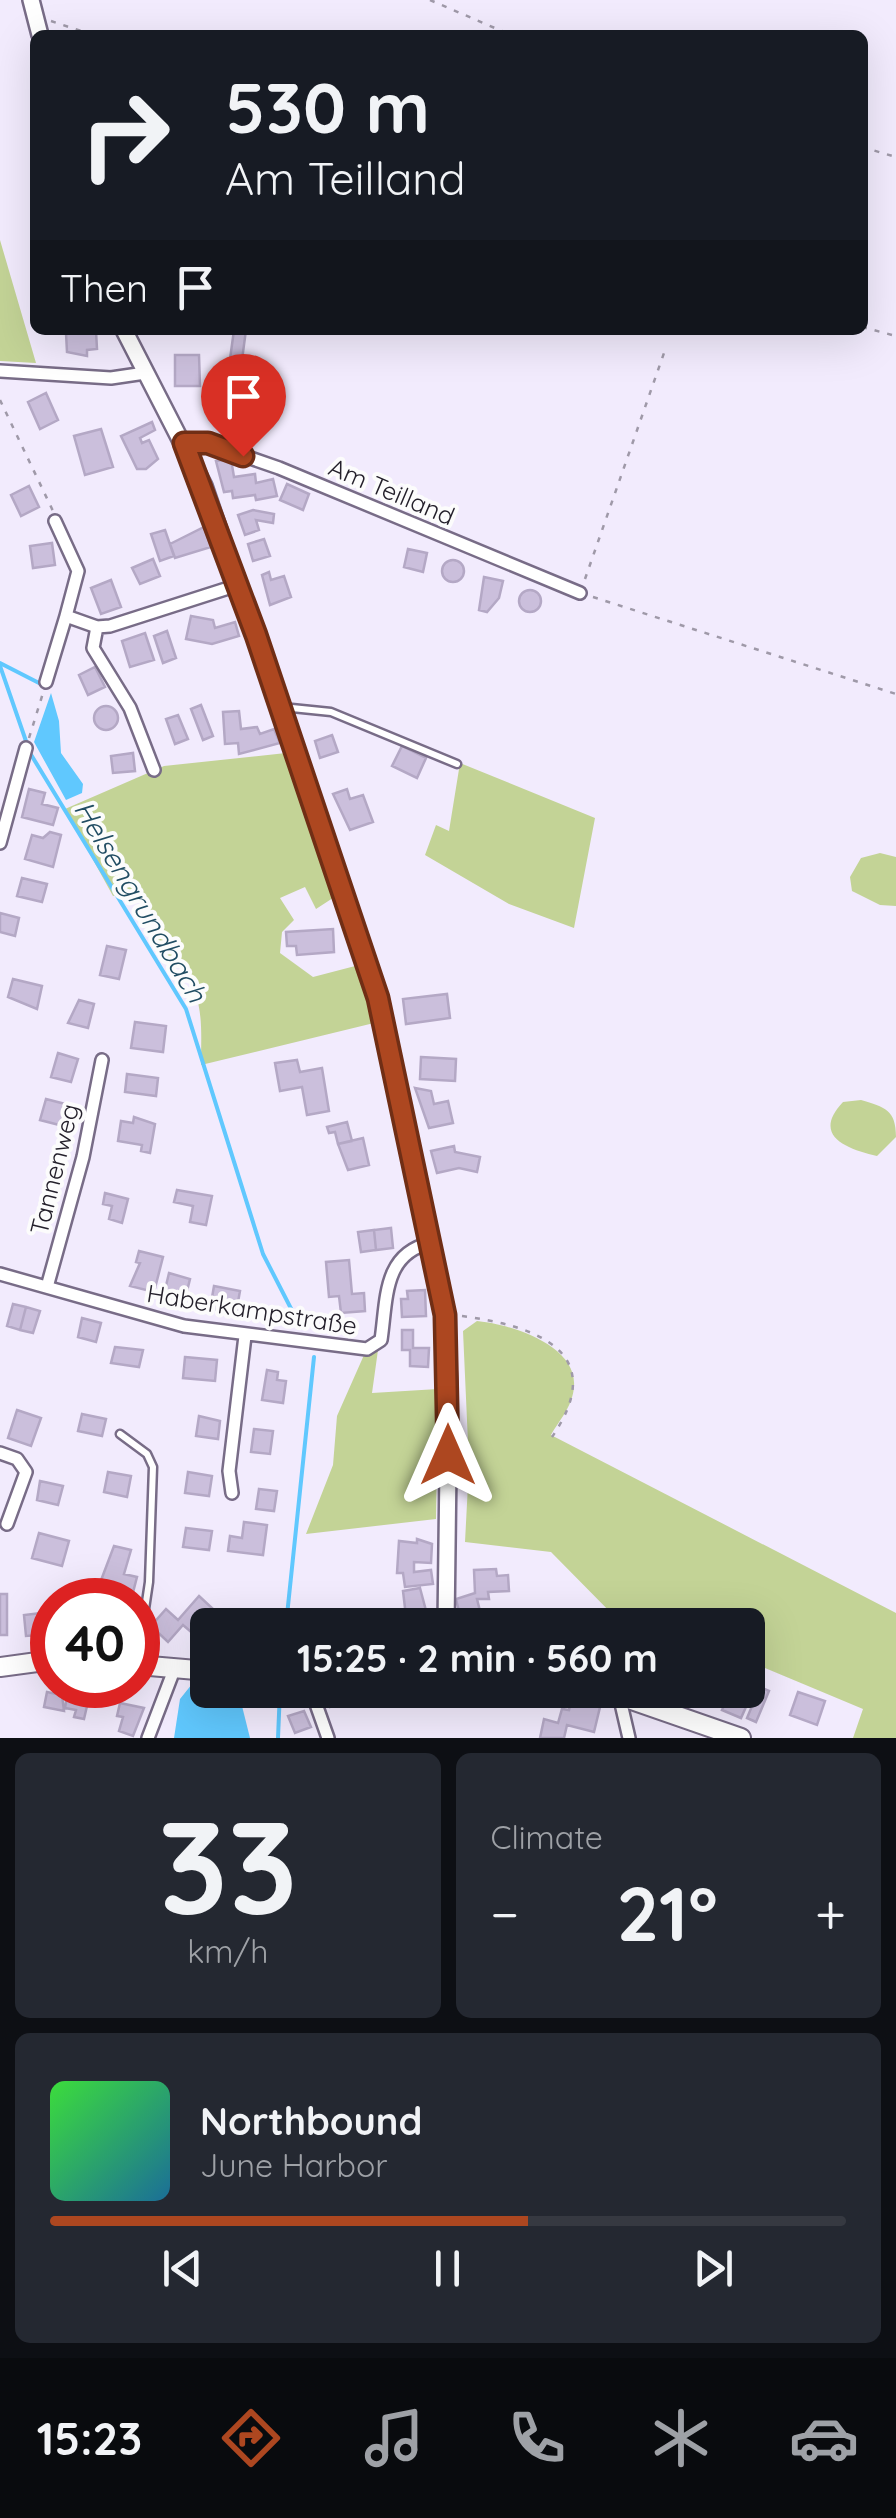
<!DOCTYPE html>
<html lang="en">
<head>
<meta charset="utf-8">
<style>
  :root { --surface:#171b24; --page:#242831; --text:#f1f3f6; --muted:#9ea1a6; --line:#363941; --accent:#ad4720 }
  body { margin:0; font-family:Quicksand,sans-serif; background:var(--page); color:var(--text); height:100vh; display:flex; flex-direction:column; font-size:38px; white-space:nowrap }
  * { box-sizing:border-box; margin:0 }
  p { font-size:32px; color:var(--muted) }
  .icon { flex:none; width:55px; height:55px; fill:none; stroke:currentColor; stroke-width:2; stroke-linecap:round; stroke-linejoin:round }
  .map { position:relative; height:1738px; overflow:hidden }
  .details { display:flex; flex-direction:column; gap:15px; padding:15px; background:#0d0f14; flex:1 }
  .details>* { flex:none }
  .top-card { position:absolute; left:30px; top:30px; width:838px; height:305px; border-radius:15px; box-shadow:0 10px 40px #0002; background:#171b24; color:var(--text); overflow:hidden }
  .speed { position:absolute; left:30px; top:1578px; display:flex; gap:20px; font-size:50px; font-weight:700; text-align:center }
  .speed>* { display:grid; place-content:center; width:130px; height:130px; border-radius:50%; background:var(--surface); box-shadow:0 10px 40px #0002; line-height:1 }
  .speed .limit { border:15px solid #d22; background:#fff; color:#111 }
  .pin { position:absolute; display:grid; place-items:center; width:85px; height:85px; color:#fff; margin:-102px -42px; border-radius:50% 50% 50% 0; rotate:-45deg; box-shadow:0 0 10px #0007 }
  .pin .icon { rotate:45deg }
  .me { position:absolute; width:110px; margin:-55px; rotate:0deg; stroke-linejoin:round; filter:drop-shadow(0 0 8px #0008) }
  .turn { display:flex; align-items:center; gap:35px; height:210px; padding:0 30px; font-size:45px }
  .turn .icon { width:130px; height:130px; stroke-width:2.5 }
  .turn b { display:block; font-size:70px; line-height:85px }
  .then { display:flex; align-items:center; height:95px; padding:0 30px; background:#0003; gap:20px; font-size:38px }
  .big { font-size:75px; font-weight:800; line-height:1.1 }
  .details .widget { flex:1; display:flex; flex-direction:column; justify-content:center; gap:15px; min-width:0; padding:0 35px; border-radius:15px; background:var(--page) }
  .details .dial { align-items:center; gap:0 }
  .dial b { font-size:130px; line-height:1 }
  .song { display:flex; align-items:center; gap:30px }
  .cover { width:120px; height:120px; border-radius:15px; background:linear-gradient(135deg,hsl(120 70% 55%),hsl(200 70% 35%)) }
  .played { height:10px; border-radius:5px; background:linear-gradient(90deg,var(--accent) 60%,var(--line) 60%) }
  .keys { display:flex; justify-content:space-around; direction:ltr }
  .heat { display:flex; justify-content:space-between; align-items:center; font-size:55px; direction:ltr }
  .details .tiles { flex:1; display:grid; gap:15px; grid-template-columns:1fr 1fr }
  .widget:last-child { grid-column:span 2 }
  .trip { position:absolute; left:190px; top:1608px; width:575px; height:100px; border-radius:15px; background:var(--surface); box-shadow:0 10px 40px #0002; font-weight:800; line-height:100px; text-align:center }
  .menu { display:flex; height:160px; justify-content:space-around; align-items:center; background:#090b0e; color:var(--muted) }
  .menu .icon { width:70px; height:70px }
  .menu .active { color:var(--accent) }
  .menu b { font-size:45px; color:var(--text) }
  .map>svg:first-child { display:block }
  .green { fill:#c3d396 }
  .water { fill:#60c8fe }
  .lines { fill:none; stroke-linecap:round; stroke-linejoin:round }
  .stream { stroke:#60c8fe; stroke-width:4 }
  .building { fill:#cbbfdc; stroke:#b4a8c5; stroke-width:2.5 }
  .service-casing { stroke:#786c87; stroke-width:11 }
  .minor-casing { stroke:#786c87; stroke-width:16 }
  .tertiary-casing { stroke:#786c87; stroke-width:20 }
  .secondary-casing { stroke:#786c87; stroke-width:22 }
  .path { stroke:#9f99a8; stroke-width:2.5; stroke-dasharray:5 8; stroke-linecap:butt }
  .service { stroke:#fff; stroke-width:6 }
  .minor { stroke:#fff; stroke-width:11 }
  .tertiary { stroke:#fff; stroke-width:15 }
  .secondary { stroke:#fff; stroke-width:18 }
  .route-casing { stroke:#702e15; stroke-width:25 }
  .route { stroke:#ad4720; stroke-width:18 }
  .labels { text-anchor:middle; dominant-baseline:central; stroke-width:8; stroke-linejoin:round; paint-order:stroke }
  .street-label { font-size:25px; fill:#24202b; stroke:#fcfcfc }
  .water-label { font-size:28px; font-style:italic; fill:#214d63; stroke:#fcfcfc }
</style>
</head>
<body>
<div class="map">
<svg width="896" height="1738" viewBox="0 0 896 1738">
  <rect width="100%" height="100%" fill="#f2ebfd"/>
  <path class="green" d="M0 240 36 363 0 361Z
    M286 753 336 896 316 909 305 887 280 898 294 920 282 932 280 953 313 977 359 965 374 1023 201 1065C201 1030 205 998 182 969 173 958 162 954 154 940L161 925 134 891 113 896 65 809 164 766Z
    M460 763 595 818 574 928 509 904 425 855 436 825 449 831Z
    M880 853 896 857V906L880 905 852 891 850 877 861 858Z
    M861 1100C885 1107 896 1110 896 1137L877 1156C847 1149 811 1136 843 1102Z
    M477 1321C510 1324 577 1345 574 1386 573 1406 560 1419 551 1435L896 1613V1738H853L863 1709 748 1661V1625H623L551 1552 465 1542 469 1465 463 1331Z
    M378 1350 372 1393 438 1389 436 1519 306 1534 333 1465 337 1416 364 1355Z"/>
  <path class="water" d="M51 693 59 721 61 753 83 784 82 793 66 800 34 742Z
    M207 1683 208 1690H238L250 1738H174L180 1699 192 1684Z"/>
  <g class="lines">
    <path class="stream" d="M0 663 39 683
      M0 666 27 744
      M30 753 186 1009 263 1254 301 1328
      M286 1625 314 1357
      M278 1738 280 1690"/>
  </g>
  <path class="building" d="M234 330H246L242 360 230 359Z
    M96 331 97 349 87 350V356L67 352 66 333Z
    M175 355H199L200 386H175Z
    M46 393 58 420 40 429 28 402Z
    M152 422 155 430 140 438 142 443 149 440 158 459 146 469H137L121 436Z
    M101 429 113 467 85 475 74 436Z
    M231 459 234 477 255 474 256 483 273 479 277 496 256 500 255 495 233 498 232 491 224 492 216 461Z
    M287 484 309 494 303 510 280 500Z
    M29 486 39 507 21 516 11 495Z
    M253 510 274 514 273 523 256 520 259 530 245 535 238 515Z
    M204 527 211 547 175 558 170 544Z
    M165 530 174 556 160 561 151 534Z
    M264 539 270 556 253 561 248 544Z
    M52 543 55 565 33 568 30 546Z
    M408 549 427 553 423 572 404 567Z
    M153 559 160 576 140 584 132 568Z
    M442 571a11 11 0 1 1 22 0a11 11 0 1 1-22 0Z
    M269 572 271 580 284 576 291 597 270 605 262 575Z
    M484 577 503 581 499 598 487 612 479 610Z
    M111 580 121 607 101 614 91 588Z
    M519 601a11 11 0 1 1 22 0a11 11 0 1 1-22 0Z
    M191 616 213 620 215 628 235 622 239 636 212 644 186 639Z
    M167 631 176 658 163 663 154 636Z
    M145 633 154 660 130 667 122 641Z
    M95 667 105 687 88 695 79 675Z
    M201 705 213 736 203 740 191 709Z
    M94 718a12 12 0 1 1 24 0a12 12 0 1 1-24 0Z
    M239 711 241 729 257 727 260 734 274 729 280 743 239 754 238 743 225 744 223 712Z
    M178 715 188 739 175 744 166 719Z
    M332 735 338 752 320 758 315 741Z
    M402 746 426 758 417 778 392 766Z
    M133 753 135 771 113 773 111 756Z
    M29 789 45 793 42 804 58 808 53 825 22 817Z
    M347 789 350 799 363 795 373 822 350 830 333 794Z
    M50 832 61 835 53 867 25 859 32 835 43 838Z
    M22 878 47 884 42 902 17 896Z
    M0 913 19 918 15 936 0 932Z
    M333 929 334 952 297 955 296 946H287L286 932Z
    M107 946 126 950 119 979 100 975Z
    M13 979 42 986 37 1009 8 997Z
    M447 994 450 1018 406 1024 403 999Z
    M79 1000 94 1004 88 1028 68 1023Z
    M135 1022 166 1026 163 1052 131 1048Z
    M58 1053 78 1059 71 1082 51 1077Z
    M421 1057 456 1059 455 1081 420 1079Z
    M297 1060 300 1072 322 1068 329 1111 307 1115 302 1087 280 1091 275 1063Z
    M127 1074 158 1078 156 1096 125 1092Z
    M415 1088 431 1091 434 1104 448 1101 453 1123 429 1128Z
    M46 1099 69 1105 63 1126 40 1120Z
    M134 1117 155 1124 150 1153 141 1151 142 1145 118 1141 121 1121 133 1123Z
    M347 1122 352 1141 338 1144 335 1132 329 1133 327 1127Z
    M363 1138 369 1165 348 1170 338 1144Z
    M454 1146 455 1152 480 1157 477 1172 459 1168 437 1173 431 1151Z
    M177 1190 212 1196 206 1225 190 1222 193 1206 174 1202Z
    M105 1193 128 1199 122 1223 109 1219 112 1206 103 1204Z
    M391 1228 393 1248 376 1250 374 1230Z
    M374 1230 376 1250 361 1252 358 1232Z
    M139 1251 163 1257 154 1292 130 1286 140 1263 136 1262Z
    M349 1260 352 1294 364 1293 365 1311 341 1313 339 1296 329 1297 326 1262Z
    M169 1273 190 1279 185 1299 164 1294Z
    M214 1286 240 1291 236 1313 210 1309Z
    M425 1290 426 1316 402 1317 401 1299H408L407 1291Z
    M13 1304 26 1307 20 1330 7 1326Z
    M26 1307 40 1311 33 1333 20 1330Z
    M82 1318 101 1323 96 1342 78 1337Z
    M402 1330H413V1348H429L428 1367 410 1366V1350H402Z
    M115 1347 143 1350 139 1367 111 1363Z
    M185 1357 217 1360 215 1381 183 1378Z
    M267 1370 278 1372 277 1380 286 1381 283 1403 262 1400Z
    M17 1410 41 1418 31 1446 8 1438Z
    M82 1414 106 1419 102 1436 78 1431Z
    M199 1416 220 1421 218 1439 196 1436Z
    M254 1429 273 1431 270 1454 251 1452Z
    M108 1472 131 1476 127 1497 104 1492Z
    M188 1472 212 1476 209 1496 185 1493Z
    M40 1481 63 1486 58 1505 37 1500Z
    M259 1489 277 1491 274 1511 256 1509Z
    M244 1522 267 1525 263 1555 228 1551 230 1536 242 1538Z
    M186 1528 212 1531 209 1550 183 1547Z
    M39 1533 69 1541 62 1566 32 1558Z
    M417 1539 432 1544 431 1563 414 1562V1572L431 1570 433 1584 405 1587 403 1573H397L399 1541 417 1543Z
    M114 1546 131 1550 124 1574 137 1577 131 1600 107 1597 110 1586 100 1583Z
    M496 1569 497 1576 508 1575 509 1591 488 1592 489 1599H477L480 1611 460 1616 456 1599 475 1593 474 1570Z
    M420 1588 429 1622 407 1625 403 1591Z
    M0 1594H7V1635H0Z
    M199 1596 212 1608 190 1631 183 1625 168 1642 151 1626 166 1609 178 1620Z
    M50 1612 52 1634 26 1636 24 1615Z
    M760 1687 769 1691 756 1722 747 1718Z
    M68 1689 90 1693 84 1719 74 1717 76 1710 65 1708Z
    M326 1690H353L356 1700 330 1707Z
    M673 1690H706L707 1693 702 1705 693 1704 670 1697Z
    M731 1690 750 1698 741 1718 722 1710Z
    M47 1692 62 1695 64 1711 44 1707Z
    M798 1692 825 1701 817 1725 790 1715Z
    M572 1699 600 1707 594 1732 567 1725 564 1738H540L544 1719 558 1723 562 1709 569 1710Z
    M120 1703 144 1708 133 1736 119 1731 123 1717 117 1716Z
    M304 1711 311 1727 295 1733 288 1716Z"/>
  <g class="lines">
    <g class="service-casing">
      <path id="service" d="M282 707 331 712 457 764
        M120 1434 147 1454 153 1467 149 1582 138 1656"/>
    </g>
    <g class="minor-casing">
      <path id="minor" d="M0 371 111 378 145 373
        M184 443H207L279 468 580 593
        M55 521 78 571 66 616 97 627 110 626 238 585
        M97 627 93 648 130 708 154 770
        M46 682 66 616
        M0 843 26 748
        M0 1274 184 1326 367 1349 381 1340C387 1299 383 1254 430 1243
        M47 1287 83 1157 102 1060
        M0 1453 17 1459 26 1472 7 1524
        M232 1493 229 1471 245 1336
        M311 1690 328 1738
        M619 1695 629 1738
        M148 1738 174 1670"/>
    </g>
    <g class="tertiary-casing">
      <path id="tertiary" d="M31 0 40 35
        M124 330 204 486 378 998 445 1315 449 1388 446 1625"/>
    </g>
    <g class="secondary-casing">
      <path id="secondary" d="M138 1665 208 1671
        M0 1667 52 1660
        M603 1690 741 1738"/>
    </g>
    <path class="path" d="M430 0 511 35
      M51 21 93 35
      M862 147 896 157
      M862 327 896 336
      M0 400 53 511
      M585 579 664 353
      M593 597 896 694
      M29 738 43 693
      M462 1316C537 1326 610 1352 552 1437"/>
    <use href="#service" class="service"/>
    <use href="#minor" class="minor"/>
    <use href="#tertiary" class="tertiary"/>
    <use href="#secondary" class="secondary"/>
  </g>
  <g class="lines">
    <g class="route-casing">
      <path id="route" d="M243 456 208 443H184L256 635 378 998 445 1315 448 1455"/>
    </g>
    <use href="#route" class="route"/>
  </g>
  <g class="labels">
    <g class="street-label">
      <text transform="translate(392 491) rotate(23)">Am Teilland</text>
      <text transform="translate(54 1169) rotate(-76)">Tannenweg</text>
      <text transform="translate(252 1309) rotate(9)">Haberkampstraße</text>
    </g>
    <g class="water-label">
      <text transform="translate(141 901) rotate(59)">Helsengrundbach</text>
    </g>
  </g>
</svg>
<div class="speed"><div class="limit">40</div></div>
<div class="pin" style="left:243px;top:456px;background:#d93025"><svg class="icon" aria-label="arrive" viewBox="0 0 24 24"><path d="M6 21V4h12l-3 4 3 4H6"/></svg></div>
<svg class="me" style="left:448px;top:1455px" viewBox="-20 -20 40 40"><path d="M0-17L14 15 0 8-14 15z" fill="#ad4720" stroke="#fff" stroke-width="4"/></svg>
<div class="trip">15:25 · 2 min · 560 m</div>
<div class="top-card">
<div class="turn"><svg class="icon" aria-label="right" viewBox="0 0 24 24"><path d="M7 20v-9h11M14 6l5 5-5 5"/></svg><div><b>530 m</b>Am Teilland</div></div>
<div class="then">Then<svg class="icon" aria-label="arrive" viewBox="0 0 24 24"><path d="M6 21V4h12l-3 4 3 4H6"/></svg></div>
</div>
</div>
<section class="details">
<div class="tiles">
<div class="widget dial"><b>33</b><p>km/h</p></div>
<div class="widget"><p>Climate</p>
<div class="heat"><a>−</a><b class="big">21°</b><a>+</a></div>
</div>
<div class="widget">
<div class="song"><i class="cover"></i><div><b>Northbound</b><p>June Harbor</p></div></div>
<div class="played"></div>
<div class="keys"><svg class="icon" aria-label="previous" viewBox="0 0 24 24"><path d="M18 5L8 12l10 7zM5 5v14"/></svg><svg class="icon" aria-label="pause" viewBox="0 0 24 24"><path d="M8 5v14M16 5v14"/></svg><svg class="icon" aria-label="next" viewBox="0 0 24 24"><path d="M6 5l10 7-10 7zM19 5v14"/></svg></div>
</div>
</div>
</section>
<nav class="menu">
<b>15:23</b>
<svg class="icon active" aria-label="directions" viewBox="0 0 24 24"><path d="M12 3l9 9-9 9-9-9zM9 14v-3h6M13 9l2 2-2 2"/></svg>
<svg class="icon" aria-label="music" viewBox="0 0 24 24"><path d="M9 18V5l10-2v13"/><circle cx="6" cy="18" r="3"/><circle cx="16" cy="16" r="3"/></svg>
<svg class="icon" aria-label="phone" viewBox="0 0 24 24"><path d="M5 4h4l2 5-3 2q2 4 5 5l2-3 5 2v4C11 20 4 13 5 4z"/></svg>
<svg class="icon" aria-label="climate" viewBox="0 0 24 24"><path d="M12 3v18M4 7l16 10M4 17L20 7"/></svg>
<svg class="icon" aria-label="car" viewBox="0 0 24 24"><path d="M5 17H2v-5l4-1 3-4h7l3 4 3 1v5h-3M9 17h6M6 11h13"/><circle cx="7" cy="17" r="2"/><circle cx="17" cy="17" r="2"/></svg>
</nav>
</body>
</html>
